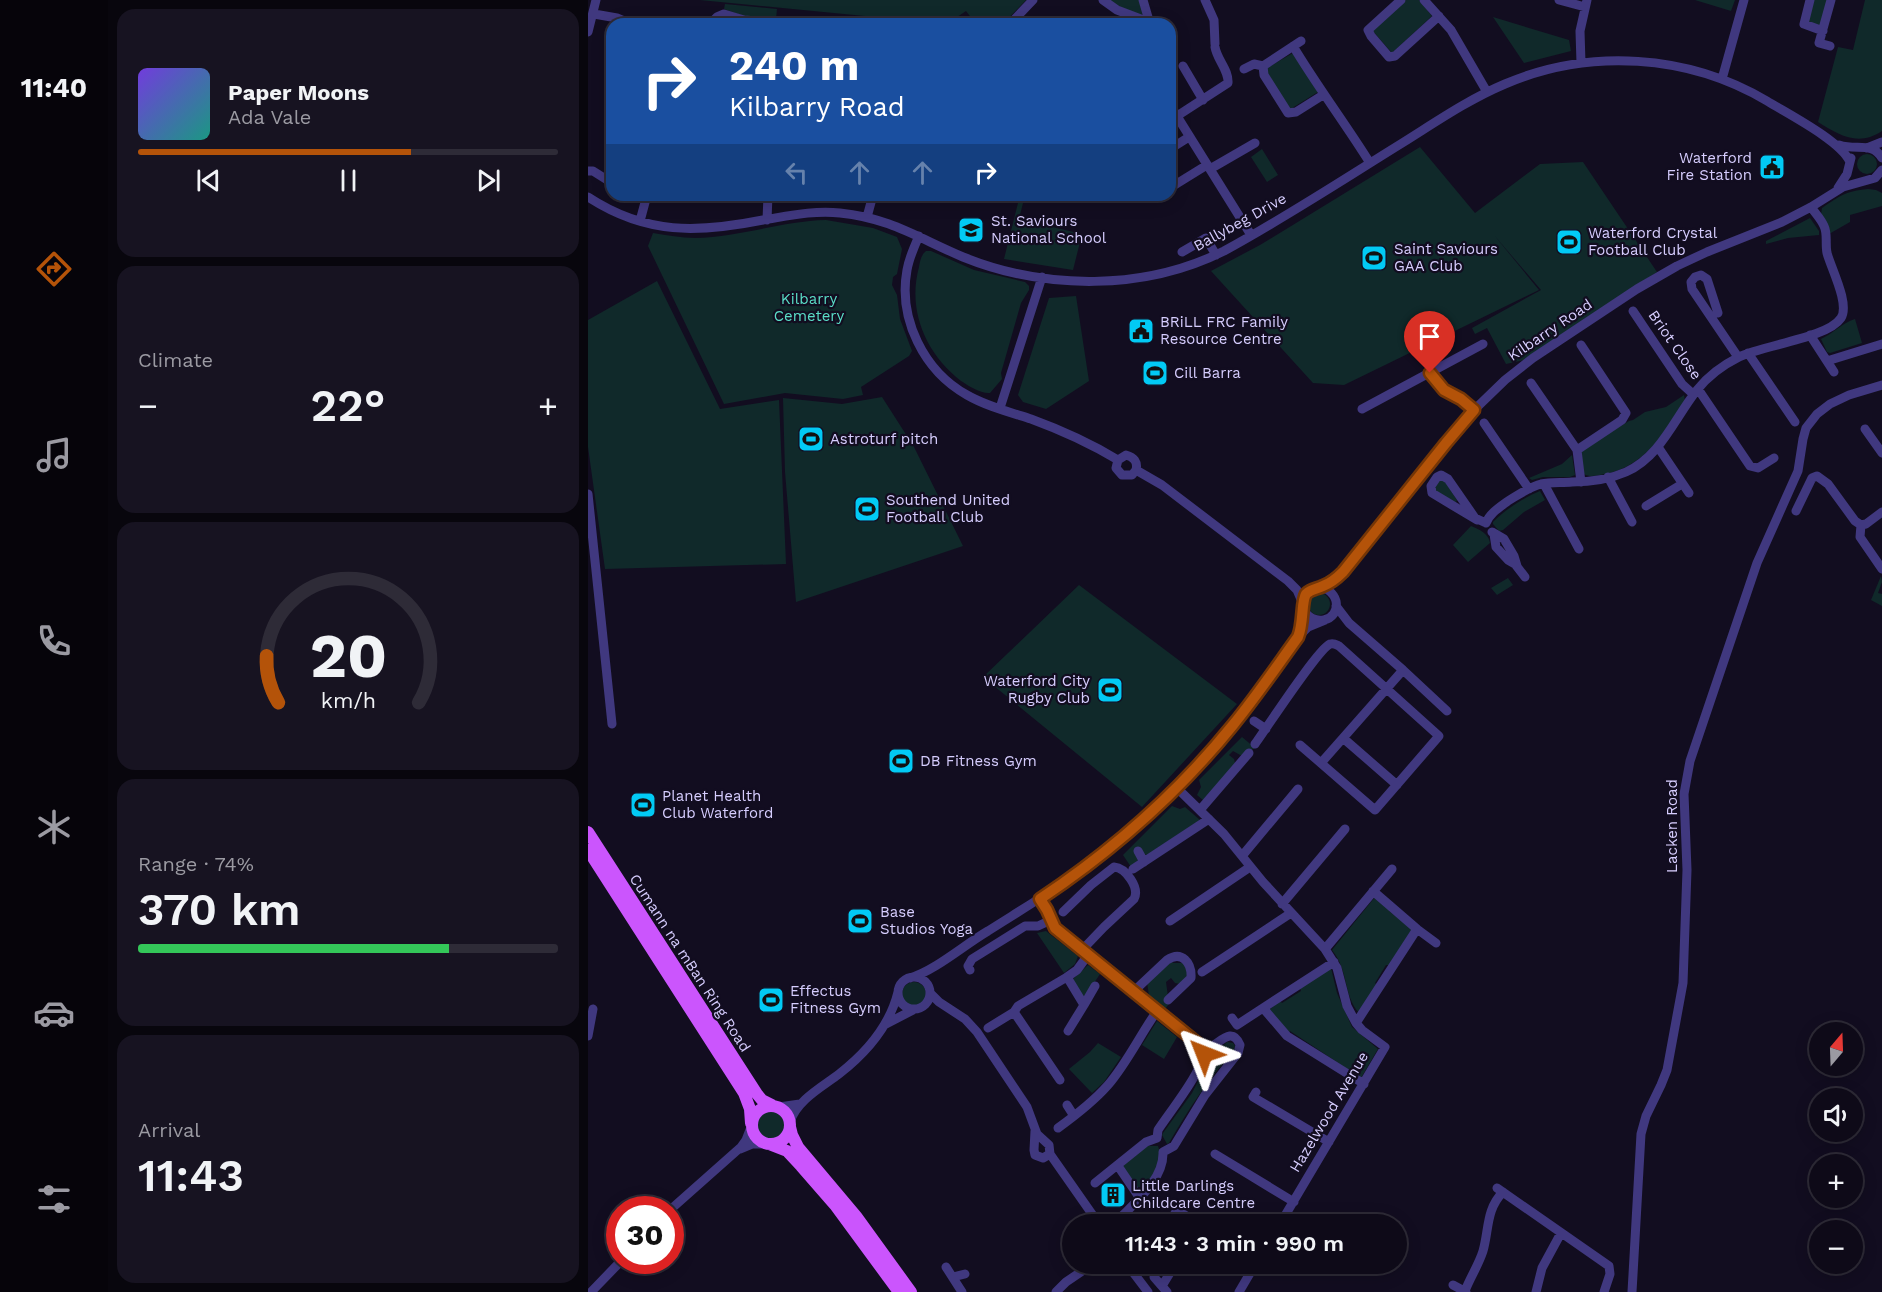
<!DOCTYPE html>
<html lang="en">
<head>
<meta charset="utf-8">
<style>
  :root { --surface:#0e0a18; --page:#171321; --text:#f1f3f6; --muted:#9b9aa2; --line:#2e2b37; --accent:#b45309 }
  body { margin:0; font-family:"Work Sans",sans-serif; background:var(--page); color:var(--text); height:100vh; display:flex; flex-direction:column; font-size:22px; white-space:nowrap }
  * { box-sizing:border-box; margin:0 }
  p { font-size:20px; color:var(--muted) }
  .icon { flex:none; width:33px; height:33px; fill:none; stroke:currentColor; stroke-width:2; stroke-linecap:round; stroke-linejoin:round }
  .map { position:relative; flex:1; overflow:hidden }
  .drawer { display:flex; flex-direction:column; gap:9px; padding:9px; background:#08060d; width:480px }
  .drawer>* { flex:none }
  .top-card { position:absolute; left:18px; top:18px; width:570px; height:183px; border-radius:18px; box-shadow:0 3px 15px #0003,0 0 0 2px var(--line); background:#1a4fa0; color:#fff; overflow:hidden }
  .needle { width:39px; rotate:19deg }
  .fabs { position:absolute; left:1221px; top:1022px; display:grid; gap:12px }
  .fabs a { display:grid; place-items:center; width:54px; height:54px; border-radius:50%; background:var(--surface); box-shadow:0 3px 15px #0003,0 0 0 2px var(--line); font-size:30px }
  .speed { position:absolute; left:18px; top:1196px; display:flex; gap:12px; font-size:30px; font-weight:700; text-align:center }
  .speed>* { display:grid; place-content:center; width:78px; height:78px; border-radius:50%; background:var(--surface); box-shadow:0 3px 15px #0003,0 0 0 2px var(--line); line-height:1 }
  .speed .limit { border:9px solid #d22; background:#fff; color:#111 }
  .pin { position:absolute; display:grid; place-items:center; width:51px; height:51px; color:#fff; margin:-62px -26px; border-radius:50% 50% 50% 0; rotate:-45deg; box-shadow:0 0 6px #0007 }
  .pin .icon { rotate:45deg }
  .me { position:absolute; width:66px; margin:-33px; rotate:315deg; stroke-linejoin:round; filter:drop-shadow(0 0 4px #0008) }
  .turn { display:flex; align-items:center; gap:21px; height:126px; padding:0 24px; font-size:27px }
  .turn .icon { width:78px; height:78px; stroke-width:2.5 }
  .turn b { display:block; font-size:42px; line-height:51px }
  .lanes { display:flex; align-items:center; height:57px; padding:0 24px; background:#0003; justify-content:center; gap:30px; direction:ltr }
  .lanes .off { opacity:.35 }
  .big { font-size:45px; font-weight:600; line-height:1.1 }
  .drawer .card { flex:1; display:flex; flex-direction:column; justify-content:center; gap:9px; min-width:0; padding:0 21px; border-radius:18px; background:var(--page) }
  .drawer .dial { align-items:center; gap:0 }
  .dial svg { height:156px; overflow:visible; fill:none; stroke:var(--line); stroke-width:7; stroke-linecap:round; text-anchor:middle }
  .dial text { fill:var(--text); stroke:none }
  .song { display:flex; align-items:center; gap:18px }
  .cover { width:72px; height:72px; border-radius:9px; background:linear-gradient(135deg,hsl(260 70% 55%),hsl(170 70% 35%)) }
  .played { height:6px; border-radius:3px; background:linear-gradient(90deg,var(--accent) 65%,var(--line) 65%) }
  .keys { display:flex; justify-content:space-around; direction:ltr }
  .heat { display:flex; justify-content:space-between; align-items:center; font-size:33px; direction:ltr }
  .charge { height:9px; border-radius:4px; background:linear-gradient(90deg,#34c759 74%,var(--line) 0) }
  .trip { position:absolute; left:474px; top:1214px; width:345px; height:60px; border-radius:30px; background:var(--surface); box-shadow:0 3px 15px #0003,0 0 0 2px var(--line); font-weight:600; line-height:60px; text-align:center }
  main { display:flex; flex:1; min-height:0 }
  .menu { display:flex; flex-direction:column; width:108px; justify-content:space-around; align-items:center; background:#06040a; color:var(--muted) }
  .menu .icon { width:42px; height:42px }
  .menu .on { color:var(--accent) }
  .menu b { font-size:27px; color:var(--text) }
  .map>svg:first-child { display:block }
  .green { fill:#10292a }
  .lines { fill:none; stroke-linecap:round; stroke-linejoin:round }
  .minor { stroke:#40387f; stroke-width:9 }
  .major { stroke:#cb55fd; stroke-width:12 }
  .route-casing { stroke:#753606; stroke-width:15 }
  .route { stroke:#b45309; stroke-width:10 }
  .labels { text-anchor:middle; dominant-baseline:central; stroke-width:4.5; stroke-linejoin:round; paint-order:stroke }
  .poi-label { font-size:15px; fill:#d6cdfe; stroke:#120d20; text-anchor:start }
  .street-label { font-size:15px; fill:#d6cdfe; stroke:#120d20 }
  .park-label { font-size:15px; fill:#5addc7; stroke:#120d20 }
</style>
</head>
<body>
<main>
<nav class="menu">
<b>11:40</b>
<svg class="icon on" aria-label="directions" viewBox="0 0 24 24"><path d="M12 3l9 9-9 9-9-9zM9 14v-3h6M13 9l2 2-2 2"/></svg>
<svg class="icon" aria-label="music" viewBox="0 0 24 24"><path d="M9 18V5l10-2v13"/><circle cx="6" cy="18" r="3"/><circle cx="16" cy="16" r="3"/></svg>
<svg class="icon" aria-label="phone" viewBox="0 0 24 24"><path d="M5 4h4l2 5-3 2q2 4 5 5l2-3 5 2v4C11 20 4 13 5 4z"/></svg>
<svg class="icon" aria-label="climate" viewBox="0 0 24 24"><path d="M12 3v18M4 7l16 10M4 17L20 7"/></svg>
<svg class="icon" aria-label="car" viewBox="0 0 24 24"><path d="M5 17H2v-5l4-1 3-4h7l3 4 3 1v5h-3M9 17h6M6 11h13"/><circle cx="7" cy="17" r="2"/><circle cx="17" cy="17" r="2"/></svg>
<svg class="icon" aria-label="filters" viewBox="0 0 24 24"><path d="M4 7h16M4 17h16"/><circle cx="9" cy="7" r="2"/><circle cx="15" cy="17" r="2"/></svg>
</nav>
<section class="drawer">
<div class="card">
<div class="song"><i class="cover"></i><div><b>Paper Moons</b><p>Ada Vale</p></div></div>
<div class="played"></div>
<div class="keys"><svg class="icon" aria-label="previous" viewBox="0 0 24 24"><path d="M18 5L8 12l10 7zM5 5v14"/></svg><svg class="icon" aria-label="pause" viewBox="0 0 24 24"><path d="M8 5v14M16 5v14"/></svg><svg class="icon" aria-label="next" viewBox="0 0 24 24"><path d="M6 5l10 7-10 7zM19 5v14"/></svg></div>
</div>
<div class="card"><p>Climate</p>
<div class="heat"><a>−</a><b class="big">22°</b><a>+</a></div>
</div>
<div class="card dial"><svg viewBox="0 0 100 80">
<path d="M14 69A42 42 0 1 1 86 69"/>
<path d="M14 69A42 42 0 0 1 8 45" stroke="#b45309"/>
<text x="50" y="56" font-size="32" font-weight="700">20</text>
<text x="50" y="72" font-size="11">km/h</text>
</svg></div>
<div class="card"><p>Range · 74%</p><b class="big">370 km</b><div class="charge"></div></div>
<div class="card"><p>Arrival</p><b class="big">11:43</b></div>
</section>
<div class="map">
<svg width="1294" height="1292" viewBox="0 0 1294 1292">
  <rect width="100%" height="100%" fill="#120d20"/>
  <path class="green" d="M112 0H438L415 24H388L378 11 359 24Z
    M520 0H552L557 12 554 15 545 14Z
    M818 0H831L844 16 804 53 783 29Z
    M1107 0H1147L1143 11Z
    M1226 0H1240L1232 27 1219 24Z
    M1277 0H1294V131C1270 147 1251 135 1230 122L1250 47 1265 50Z
    M137 4 189 9 188 19H164L136 9Z
    M905 17 981 40 983 51 936 63Z
    M705 53 730 92 701 110 677 69Z
    M832 147 887 213 952 164 995 162 1069 272 936 360 918 364 899 328 887 334 884 328 953 290 906 235 951 290 756 385 725 383 623 271 672 245Z
    M674 149 690 175 679 182 663 157Z
    M1269 164a10 10 0 1 1 20 0a10 10 0 1 1-20 0Z
    M1280 189 1288 190 1294 193V206L1262 215V222L1241 234 1233 215 1234 208C1252 196 1257 191 1280 189Z
    M432 195H437L431 219 494 234 485 270 416 259Z
    M1222 218 1231 231V235L1200 238 1178 244V241Z
    M238 220 285 228 309 237 314 249 309 274 305 277 304 285 309 295 312 319 324 351 321 356 273 387 275 395 255 399 197 393 136 404 60 246 65 233C79 235 93 238 107 238 152 237 194 221 238 220Z
    M338 251H343L386 270 437 282 441 286V290L433 303 413 373 414 379 402 393C393 394 381 386 373 381 338 354 319 311 331 267 332 261 333 255 338 251Z
    M69 281 132 409 191 400 198 564 17 569 0 447V320Z
    M488 296 501 381 458 409 435 402 430 395 461 298Z
    M1267 319 1274 343 1242 353 1239 352 1233 339C1246 333 1254 323 1267 319Z
    M1096 395 1097 401C1076 433 1058 465 1018 474 1010 475 1002 478 996 474L993 453 996 448 1041 421 1045 420 1057 412 1078 407Z
    M294 397 326 447 375 546 208 602 197 472 195 398 254 404Z
    M984 455 987 475 982 477H955L944 480 941 478 974 464Z
    M850 479 856 480 869 500 868 502 847 492 846 485Z
    M952 491 957 500 936 512 915 530 911 531 905 524V522C918 509 935 498 952 491Z
    M883 526C891 529 901 534 902 543L880 562 865 545Z
    M1293 576 1294 582 1290 593 1294 594V606L1283 600Z
    M920 578 925 585 909 595 903 588Z
    M491 585 649 704 554 807 395 677Z
    M720 604a11 11 0 1 1 22 0a11 11 0 1 1-22 0Z
    M654 737 667 748 654 756 645 751 641 755 646 759 647 763 616 801 609 795 613 787 611 780Z
    M584 806 592 809 597 807 612 820 559 855 556 854 543 867 535 855Z
    M787 897 802 909 801 911 824 929 801 965H798L787 983 789 985 771 1013C755 995 761 971 744 950Z
    M458 931 490 956 487 964 476 973 449 933Z
    M581 961 586 963H596L601 972 600 977 592 984 587 983 583 978 578 982 581 1004 577 1009 561 996 559 982Z
    M500 965 512 974 498 995 494 997 485 979Z
    M743 968 749 993 764 1027 790 1049 773 1078 702 1031 701 1033 682 1012V1009L692 1001 694 1003 713 991 712 988Z
    M314 994a12 12 0 1 1 24 0a12 12 0 1 1-24 0Z
    M569 1021 589 1037 576 1059 554 1045Z
    M639 1042 645 1043 647 1046 646 1051C620 1079 600 1110 581 1143L579 1144 574 1135 575 1133 604 1093 623 1056Z
    M510 1043 533 1057 516 1082 504 1093 481 1069 502 1052Z
    M169 1125a14 14 0 1 1 28 0a14 14 0 1 1-28 0Z
    M559 1146H570C576 1163 566 1174 556 1187H547L535 1168 536 1164Z"/>
  <g class="lines">
    <path class="minor" d="M515 0 529 10 558 21 561 24
      M555 0 562 24
      M617 0 626 20 627 44
      M813 0 780 30 783 36 801 57 807 56 851 16
      M836 0 863 30 899 92
      M971 0 997 7
      M1222 0 1216 24 1235 31
      M6 14 29 18 43 24
      M122 24 129 17 136 14 156 20 195 23
      M422 24 445 0
      M0 32 8 0
      M705 46C729 86 757 123 782 163
      M1242 46 1231 43 1243 0
      M993 63 992 31 999 0
      M595 66 615 100
      M675 66 676 75 700 113 708 112 735 95
      M656 69 666 64 675 66 713 41
      M1134 79 1156 0
      M582 105 663 235
      M589 116 640 83C641 70 629 60 627 47
      M1251 145C1269 151 1284 141 1294 158
      M1279 148 1294 142
      M582 149 601 137
      M622 169 667 143
      M0 171H5L24 183
      M585 186 619 165
      M1250 188 1259 174 1263 158
      M0 197C58 235 110 233 175 220 200 216 226 210 252 213 302 218 330 238 375 257 457 290 556 291 636 251 695 219 753 181 811 145 845 124 879 100 917 84 1001 48 1100 54 1179 101 1200 114 1253 141 1262 162
      M279 217 285 195
      M179 220 180 195
      M52 221 59 195
      M331 236C326 247 321 258 319 270 310 319 336 371 379 395 398 406 421 412 443 419 473 430 502 443 530 460
      M594 252 618 238 628 255
      M1045 311 1094 384 1105 394
      M1130 313 1119 279 1113 275 1107 277 1103 282 1104 289 1150 357
      M1222 335 1246 372
      M1160 353 1207 422
      M1239 361 1294 344
      M842 373C855 393 869 395 886 410
      M943 383 989 450
      M1110 389 1162 466 1170 468 1186 458
      M412 408 454 277
      M774 409 895 344
      M896 423 941 489
      M1277 429 1294 453
      M1070 447 1101 493
      M530 460 528 468 534 475H544L548 470
      M530 460 538 455C546 457 550 462 548 470
      M548 470 574 485 700 581 709 590 715 604
      M1020 477 1044 522
      M993 482 989 450 1034 420 1038 413 993 345
      M956 484 991 549
      M0 494 24 724
      M1058 506 1094 484
      M1208 511 1224 478 1229 476 1240 484 1267 521 1273 525
      M889 520 844 493 843 486 849 477 853 475 860 479 887 518 898 523
      M898 523C902 513 912 507 920 501 930 495 941 487 953 484 963 482 974 483 984 482 1002 482 1022 479 1038 472 1073 456 1086 419 1109 390 1120 376 1135 365 1151 357 1175 345 1240 338 1253 318 1262 304 1243 268 1239 253 1237 244 1240 234 1236 226 1233 219 1227 213 1223 207
      M1273 525 1272 537 1294 569
      M1273 525 1278 524 1294 512
      M904 532 916 539 926 556 929 566
      M906 534 908 547 920 560 927 564 937 577
      M730 588 741 584 752 576 858 443 886 410 917 380 945 358 1049 289 1089 266 1119 252 1194 222 1223 207 1255 187 1287 178 1294 170
      M711 634C716 623 713 614 715 602 716 591 729 585 740 590 744 593 747 597 748 601 752 622 723 628 715 608
      M815 670 859 711
      M666 721 678 729
      M755 738 809 785
      M667 744C678 729 730 649 742 644 746 643 747 644 751 646L851 736 787 810 712 745
      M733 763 815 670 761 623 748 606
      M588 787 636 834 675 882 737 949 749 968 759 1006 768 1023 829 929 785 891
      M612 810 661 753
      M550 851 556 862
      M654 856 710 789
      M545 869 621 819
      M452 899 459 910 467 928 616 1050
      M694 904 757 829
      M475 912 503 885 526 867C538 868 552 888 546 899L516 927 494 950
      M582 921 662 867
      M829 929 848 943
      M737 949 804 869
      M746 962 675 1008 699 1036 776 1084
      M382 970 380 966 384 959 437 926H450L463 920
      M614 972 703 913
      M310 993a16 16 0 1 1 32 0a16 16 0 1 1-32 0Z
      M322 978C348 970 376 945 400 931 433 910 467 890 499 866 584 802 649 723 710 637L720 627 737 620
      M545 992 579 960C594 950 604 963 603 978L580 1000
      M343 994 351 1002 377 1019 389 1032 439 1107 449 1134 461 1145 462 1154 511 1224
      M496 1005 507 986
      M644 1018 649 1025 675 1008
      M298 1024 325 1010
      M400 1028 426 1012
      M480 1031 496 1005 479 977 489 970 500 955
      M0 1036 5 1009
      M472 1080 426 1012 430 1006 479 977
      M668 1092 665 1097 741 1142
      M479 1105 486 1116
      M191 1107 212 1104
      M202 1122C209 1100 234 1087 251 1074 278 1053 302 1025 310 992
      M470 1128C488 1115 505 1102 520 1085 539 1063 552 1035 569 1011
      M447 1131 446 1150 447 1155 455 1158 462 1154
      M152 1149 164 1144H179
      M627 1154 706 1202
      M530 1166 551 1197
      M507 1183 558 1142 569 1138 570 1130C581 1113 618 1067 616 1050 629 1048 643 1023 652 1045L650 1053 617 1095 586 1146 575 1152C576 1178 550 1200 533 1217
      M909 1188 1021 1266 1022 1274 1016 1292
      M82 1210 153 1147 158 1140 163 1127
      M589 1210 611 1224
      M584 1218 593 1204
      M692 1224 797 1047 774 1030 768 1023
      M538 1263 560 1292
      M358 1267 374 1292
      M365 1277 377 1274
      M566 1277 579 1292
      M865 1285 878 1292
      M574 1286 588 1263
      M877 1291C882 1278 891 1264 895 1251 901 1230 898 1209 915 1192
      M3 1292 34 1260
      M468 1292 478 1282 506 1263
      M651 1292 668 1263
      M948 1292 954 1268 973 1233
      M1044 1292 1053 1134 1058 1116 1073 1085 1079 1070 1095 983 1099 870 1096 794 1102 761 1169 563 1210 471 1215 439 1218 428 1229 414 1242 404 1261 395 1294 385"/>
    <path class="major" d="M0 832 169 1094 174 1100 184 1105
      M0 850 156 1093 162 1109 163 1123
      M164 1125a19 19 0 1 1 38 0a19 19 0 1 1-38 0Z
      M202 1127 204 1135 210 1147 268 1216 323 1292
      M181 1144 199 1151 213 1166 247 1205 311 1292"/>
  </g>
  <g class="lines">
    <g class="route-casing">
      <path id="route" d="M616 1054 613 1046 467 928 459 910 452 899C524 851 590 793 645 725 668 697 689 666 710 637 716 623 713 602 718 594 723 589 729 589 735 586 743 583 749 578 755 572L858 443 886 410 873 399 856 390 842 373"/>
    </g>
    <use href="#route" class="route"/>
  </g>
  <defs>
    <g id="civic-square" transform="scale(1.35)"><rect x="-9" y="-9" width="18" height="18" rx="4" fill="#02caf5" stroke="#120d20"/><path d="M-.6-6.5H3V-4.5H.6V-3L4-1V1h2V6H-6V1h2V-1L-.6-3ZM-1.2 2.5V6h2.4V2.5Z" fill="#111"/></g>
    <g id="school-square" transform="scale(1.35)"><rect x="-9" y="-9" width="18" height="18" rx="4" fill="#02caf5" stroke="#120d20"/><path d="M0-5L7-2L0 1L-7-2ZM-4 1L0 2.5L4 1V4Q0 6-4 4Z" fill="#111"/></g>
    <g id="stadium-square" transform="scale(1.35)"><rect x="-9" y="-9" width="18" height="18" rx="4" fill="#02caf5" stroke="#120d20"/><path d="M0-5a6.5 5 0 1 0 0 10a6.5 5 0 1 0 0-10ZM-3.5-1.8h7v3.6h-7Z" fill="#111"/></g>
    <g id="building-square" transform="scale(1.35)"><rect x="-9" y="-9" width="18" height="18" rx="4" fill="#02caf5" stroke="#120d20"/><path d="M-4-6H4V6H1V3H-1V6H-4ZM-2.5-4.3h1.7v1.8h-1.7ZM.8-4.3h1.7v1.8H.8ZM-2.5-1h1.7V.8h-1.7ZM.8-1h1.7V.8H.8Z" fill="#111"/></g>
  </defs>
  <g fill-rule="evenodd">
    <use href="#civic-square" x="1184" y="167"/>
    <use href="#school-square" x="383" y="230"/>
    <use href="#stadium-square" x="981" y="242"/>
    <use href="#stadium-square" x="786" y="258"/>
    <use href="#civic-square" x="553" y="331"/>
    <use href="#stadium-square" x="567" y="373"/>
    <use href="#stadium-square" x="223" y="439"/>
    <use href="#stadium-square" x="279" y="509"/>
    <use href="#stadium-square" x="522" y="690"/>
    <use href="#stadium-square" x="313" y="761"/>
    <use href="#stadium-square" x="55" y="805"/>
    <use href="#stadium-square" x="272" y="921"/>
    <use href="#stadium-square" x="183" y="1000"/>
    <use href="#building-square" x="525" y="1195"/>
  </g>
  <g class="labels">
    <g class="poi-label">
      <text x="1164" y="158" text-anchor="end">Waterford<tspan x="1164" dy="17">Fire Station</tspan></text>
      <text x="403" y="221">St. Saviours<tspan x="403" dy="17">National School</tspan></text>
      <text x="1000" y="233">Waterford Crystal<tspan x="1000" dy="17">Football Club</tspan></text>
      <text x="806" y="249">Saint Saviours<tspan x="806" dy="17">GAA Club</tspan></text>
      <text x="572" y="322">BRiLL FRC Family<tspan x="572" dy="17">Resource Centre</tspan></text>
      <text x="586" y="373">Cill Barra</text>
      <text x="242" y="439">Astroturf pitch</text>
      <text x="298" y="500">Southend United<tspan x="298" dy="17">Football Club</tspan></text>
      <text x="502" y="681" text-anchor="end">Waterford City<tspan x="502" dy="17">Rugby Club</tspan></text>
      <text x="332" y="761">DB Fitness Gym</text>
      <text x="74" y="796">Planet Health<tspan x="74" dy="17">Club Waterford</tspan></text>
      <text x="292" y="912">Base<tspan x="292" dy="17">Studios Yoga</tspan></text>
      <text x="202" y="991">Effectus<tspan x="202" dy="17">Fitness Gym</tspan></text>
      <text x="544" y="1186">Little Darlings<tspan x="544" dy="17">Childcare Centre</tspan></text>
    </g>
    <g class="street-label">
      <text transform="translate(652 222) rotate(-29)">Ballybeg Drive</text>
      <text transform="translate(962 330) rotate(-34)">Kilbarry Road</text>
      <text transform="translate(1087 345) rotate(55)">Briot Close</text>
      <text transform="translate(1084 826) rotate(-90)">Lacken Road</text>
      <text transform="translate(102 963) rotate(57)">Cumann na mBan Ring Road</text>
      <text transform="translate(741 1112) rotate(-59)">Hazelwood Avenue</text>
    </g>
    <g class="park-label">
      <text x="221" y="299">Kilbarry<tspan x="221" dy="17">Cemetery</tspan></text>
    </g>
  </g>
</svg>
<div class="fabs">
<a><svg class="needle" viewBox="-14 -14 28 28"><path d="M0-13l5 13h-10z" fill="#e53935"/><path d="M0 13l5-13h-10z" fill="#9b9aa2"/></svg></a>
<a><svg class="icon" aria-label="sound" viewBox="0 0 24 24"><path d="M4 9h4l5-4v14l-5-4H4zM17 9q2 3 0 6"/></svg></a>
<a>+</a>
<a>−</a>
</div>
<div class="speed"><div class="limit">30</div></div>
<div class="pin" style="left:842px;top:373px;background:#d93025"><svg class="icon" aria-label="arrive" viewBox="0 0 24 24"><path d="M6 21V4h12l-3 4 3 4H6"/></svg></div>
<svg class="me" style="left:616px;top:1054px" viewBox="-20 -20 40 40"><path d="M0-17L14 15 0 8-14 15z" fill="#b45309" stroke="#fff" stroke-width="4"/></svg>
<div class="trip">11:43 · 3 min · 990 m</div>
<div class="top-card">
<div class="turn"><svg class="icon" aria-label="right" viewBox="0 0 24 24"><path d="M7 20v-9h11M14 6l5 5-5 5"/></svg><div><b>240 m</b>Kilbarry Road</div></div>
<div class="lanes"><svg class="icon off" aria-label="left" viewBox="0 0 24 24"><path d="M17 20v-9H6M10 6l-5 5 5 5"/></svg><svg class="icon off" aria-label="ahead" viewBox="0 0 24 24"><path d="M12 20V5M6 11l6-6 6 6"/></svg><svg class="icon off" aria-label="ahead" viewBox="0 0 24 24"><path d="M12 20V5M6 11l6-6 6 6"/></svg><svg class="icon" aria-label="right" viewBox="0 0 24 24"><path d="M7 20v-9h11M14 6l5 5-5 5"/></svg></div>
</div>
</div>
</main>
</body>
</html>
